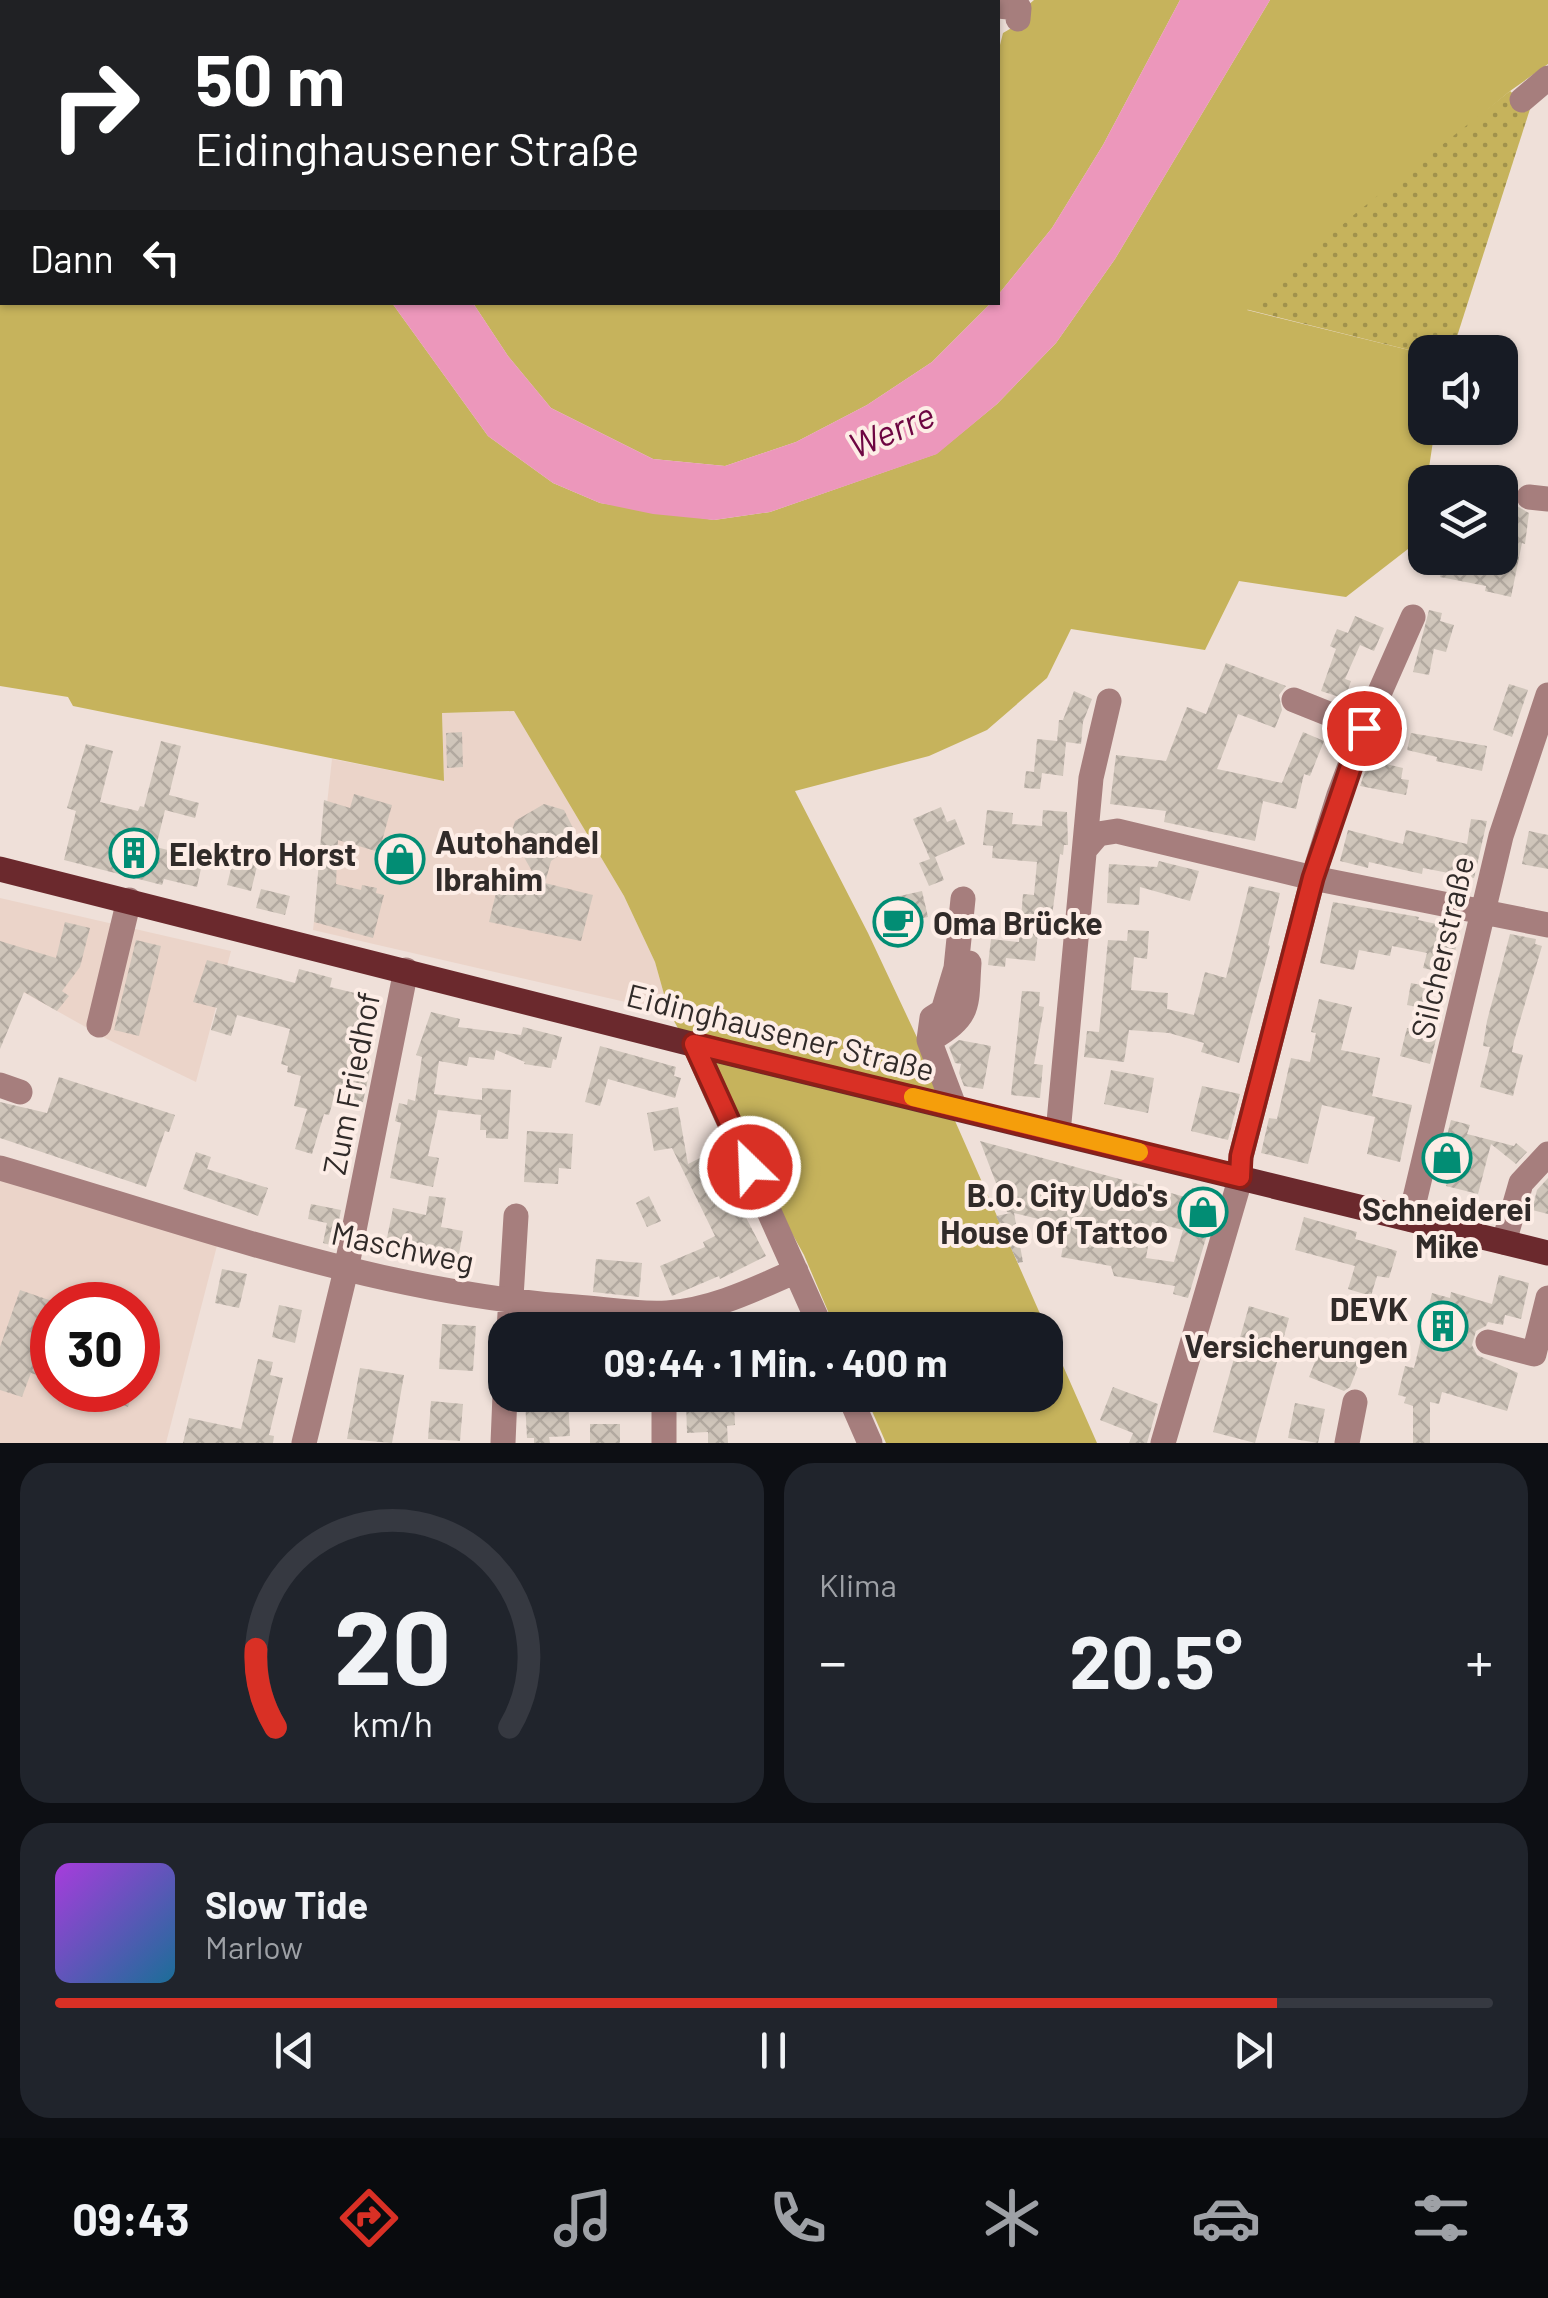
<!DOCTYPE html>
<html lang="de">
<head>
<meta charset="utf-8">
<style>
  :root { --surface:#171b24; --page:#20242c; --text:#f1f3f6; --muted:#9ea1a6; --line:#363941; --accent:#d93025 }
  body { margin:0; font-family:Barlow,sans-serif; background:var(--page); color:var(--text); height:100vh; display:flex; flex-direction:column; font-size:38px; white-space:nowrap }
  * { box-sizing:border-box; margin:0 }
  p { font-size:32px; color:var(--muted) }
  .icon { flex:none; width:55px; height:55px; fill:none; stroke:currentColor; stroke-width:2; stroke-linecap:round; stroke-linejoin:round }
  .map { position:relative; height:1443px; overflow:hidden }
  .sheet { display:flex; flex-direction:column; gap:20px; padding:20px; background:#0d0f14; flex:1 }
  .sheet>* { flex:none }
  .top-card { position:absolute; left:0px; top:0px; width:1000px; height:305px; box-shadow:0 2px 8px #0004; background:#202124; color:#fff; overflow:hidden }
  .fabs { position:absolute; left:1408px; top:335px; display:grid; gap:20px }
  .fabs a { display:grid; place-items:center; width:110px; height:110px; border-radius:20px; background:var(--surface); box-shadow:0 2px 8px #0004; font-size:50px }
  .speed { position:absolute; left:30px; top:1282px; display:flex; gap:20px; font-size:50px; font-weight:700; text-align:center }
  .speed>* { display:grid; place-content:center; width:130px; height:130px; border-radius:50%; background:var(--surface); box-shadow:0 2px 8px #0004; line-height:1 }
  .speed .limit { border:15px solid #d22; background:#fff; color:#111 }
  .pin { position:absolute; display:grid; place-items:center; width:85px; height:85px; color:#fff; margin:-42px; border:5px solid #fff; border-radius:50%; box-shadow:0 2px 10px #0007 }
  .me { position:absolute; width:110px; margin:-55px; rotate:336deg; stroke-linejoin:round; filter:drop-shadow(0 0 8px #0008) }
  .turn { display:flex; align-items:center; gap:35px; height:210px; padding:0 30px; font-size:45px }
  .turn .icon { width:130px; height:130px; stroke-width:2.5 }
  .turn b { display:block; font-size:70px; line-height:85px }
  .then { display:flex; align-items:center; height:95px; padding:0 30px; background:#0003; gap:20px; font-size:38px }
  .big { font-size:75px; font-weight:700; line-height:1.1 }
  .sheet .widget { flex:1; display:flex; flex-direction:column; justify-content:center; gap:15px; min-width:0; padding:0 35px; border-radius:30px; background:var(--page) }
  .sheet .dial { align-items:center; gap:0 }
  .dial svg { height:260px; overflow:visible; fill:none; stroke:var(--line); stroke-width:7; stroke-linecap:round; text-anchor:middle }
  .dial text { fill:var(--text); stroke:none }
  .song { display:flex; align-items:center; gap:30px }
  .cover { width:120px; height:120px; border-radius:15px; background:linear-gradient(135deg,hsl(280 70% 55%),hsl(200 70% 35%)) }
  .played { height:10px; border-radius:5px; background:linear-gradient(90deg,var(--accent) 85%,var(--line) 85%) }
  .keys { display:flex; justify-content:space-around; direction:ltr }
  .heat { display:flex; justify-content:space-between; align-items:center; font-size:55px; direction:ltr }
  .sheet .tiles { flex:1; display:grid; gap:20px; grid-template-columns:1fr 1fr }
  .widget:last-child { grid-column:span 2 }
  .trip { position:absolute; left:488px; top:1312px; width:575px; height:100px; border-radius:30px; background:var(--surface); box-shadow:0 2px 8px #0004; font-weight:700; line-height:100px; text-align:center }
  .dock { display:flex; height:160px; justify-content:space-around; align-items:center; background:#090b0e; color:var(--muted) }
  .dock .icon { width:70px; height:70px }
  .dock .selected { color:var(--accent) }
  .dock b { font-size:45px; color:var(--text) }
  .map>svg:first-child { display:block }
  .built { fill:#ebd4c9; fill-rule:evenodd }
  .grass { fill:#c6b35c }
  .park { fill:url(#park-dots) }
  .water { fill:#ec97bb }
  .building { fill:url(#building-cross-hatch); fill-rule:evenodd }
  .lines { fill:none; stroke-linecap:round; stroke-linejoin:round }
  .minor { stroke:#a67e7d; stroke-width:25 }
  .major { stroke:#6b292d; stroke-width:25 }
  .route-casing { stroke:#8d1f18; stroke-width:25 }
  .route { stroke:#d93025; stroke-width:18 }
  .slow { stroke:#f59e0b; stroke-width:18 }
  .labels { text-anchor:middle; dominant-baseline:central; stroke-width:8; stroke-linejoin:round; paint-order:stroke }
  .poi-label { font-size:32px; font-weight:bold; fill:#312b29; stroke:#fdede6; text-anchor:start }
  .street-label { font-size:32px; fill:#312b29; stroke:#fdede6 }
  .water-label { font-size:35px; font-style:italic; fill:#6d0541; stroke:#fdede6 }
</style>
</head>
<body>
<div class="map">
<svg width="1548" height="1443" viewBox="0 0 1548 1443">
  <defs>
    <pattern id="park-dots" width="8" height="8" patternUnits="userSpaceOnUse" patternTransform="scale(2.5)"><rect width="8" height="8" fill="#c6b35c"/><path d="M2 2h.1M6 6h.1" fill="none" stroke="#a1924c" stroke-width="1.8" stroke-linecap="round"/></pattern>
    <pattern id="building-cross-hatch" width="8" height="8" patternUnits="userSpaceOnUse" patternTransform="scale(2.5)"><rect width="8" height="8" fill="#cfc5ba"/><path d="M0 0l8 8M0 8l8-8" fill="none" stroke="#b2a9a0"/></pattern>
  </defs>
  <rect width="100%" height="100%" fill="#efe0d9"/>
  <path class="built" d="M514 711 624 896 655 962 669 1012 313 930 332 759 444 781 442 713Z
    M0 898 231 951 196 1082 107 1039 0 979Z
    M0 1175 219 1238 166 1443H0ZM52 1305H138V1390H52Z"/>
  <path class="grass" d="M0 0 288 2H2V302L392 303 488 436 553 483 600 503 714 520 770 512 936 454 997 404 1056 343 1115 259 1270 0H1548V64L1510 91 1247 310 1425 354V428H1435L1419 534 1408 549 1346 597 1239 581 1205 650 1071 629 1047 678 987 730 929 756 795 791 868 933 937 1080 1097 1443H886L865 1395H1045V1330H836L804 1255 669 1012 655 962 624 896 514 711 442 713 444 781 73 706 68 697 0 686Z
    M366 0H829L366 2Z
    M1034 0H1180L1103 145 1052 228 998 295V53L1003 33 1025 20 1026 7Z
    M473 303H991L932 362 867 405 796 442 725 466 653 459 551 408 508 356Z"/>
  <path class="park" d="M1510 91 1530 109 1452 352 1425 354 1245 309 1356 213Z"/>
  <path class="water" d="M1180 0H1270L1115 259 1056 343 997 404 937 454 770 512 714 520 653 514 600 503 553 483 488 436 392 303H473L508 356 551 408 653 459 725 466 796 442 867 405 932 362 991 303 998 302V295L1052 228 1103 145Z"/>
  <path class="building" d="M1504 503 1515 505 1529 513 1525 544 1522 543 1511 597 1485 591 1486 586 1440 577 1444 558H1500Z
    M1429 610 1442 613 1440 621 1454 625 1446 652 1434 649 1429 675 1413 672Z
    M1355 616 1384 628 1374 651 1360 645 1345 679 1351 681 1345 699 1321 691 1336 649 1330 646 1337 629 1348 633Z
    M1226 663 1286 686 1279 695 1282 710 1275 728 1238 714 1217 769 1282 783 1303 732 1324 741 1310 776 1304 774 1296 809 1263 801 1255 841 1164 822 1166 811 1110 804 1116 755 1166 761 1187 707 1206 714Z
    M1509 684 1528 690 1512 737 1493 730Z
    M1074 691 1092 699 1083 722 1081 744 1066 742 1063 776 1042 773 1040 789 1024 788 1026 771 1034 772 1037 739 1057 741 1059 720H1063Z
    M462 732 463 767 447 768 446 733Z
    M1411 733 1487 746 1482 771 1436 761 1437 757 1407 750Z
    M161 741 181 746 169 795 199 803 195 818 165 810 156 847 203 859 197 887 164 879 162 885 64 860 76 811 67 808 86 744 113 751 100 802 138 811 140 806 144 807Z
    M1369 760 1403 768 1401 779 1409 780 1406 795 1360 786Z
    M354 794 392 805 379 852 338 840 336 884 361 890 362 885 377 888 376 893 384 895 373 938 314 922 324 800 350 808Z
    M544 804 564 810 574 830 567 850 551 861 545 883 593 895 581 941 489 922 501 872 538 882 511 834 515 821Z
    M941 807 947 822 955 819 965 844 935 857 944 880 929 886 919 863 930 859 913 819Z
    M987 810 1013 813 1012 824 1042 826 1043 810 1067 812 1068 845H1064L1063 855 1060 854 1051 924 1039 923 1035 961 1006 958 1005 967 988 965 991 939 1019 942 1023 894 1034 895 1037 862 992 858 993 846 983 845Z
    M1471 819 1487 821 1474 878 1423 868 1422 874 1369 862 1368 868 1340 861 1348 830 1403 844 1406 830 1467 844Z
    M1529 831 1548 835V869L1522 864Z
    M237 844 261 850 251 891 227 885Z
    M1159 861 1199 871 1190 901 1140 887 1139 905 1107 903 1109 864 1157 867Z
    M1249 886 1280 893 1268 945 1270 946 1239 1063 1201 1052 1204 1043 1169 1033 1129 1030 1124 1062 1084 1057 1087 1031 1099 1032 1108 940 1127 941 1128 930 1149 931 1147 959 1134 957 1131 990 1168 993 1167 1009 1194 1015 1205 972 1226 978Z
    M261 889 290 896 285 915 256 908Z
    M922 891 928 917 897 924 891 898Z
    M1333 902 1419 917 1418 920 1460 929 1450 974 1423 968 1427 953 1392 946 1390 956 1359 950 1354 970 1320 963Z
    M65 922 90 928 80 967 62 991 69 996 57 1011 24 992 0 1049V941L56 958Z
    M1510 934 1536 939 1535 944 1542 946 1514 1041 1512 1052 1523 1055 1513 1096 1480 1087 1490 1047 1483 1046 1487 1021Z
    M136 940 161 946 139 1036 114 1030Z
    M207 960 295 983 299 969 332 978 330 987 367 996 359 1027 371 1030 362 1067 370 1069 363 1102 359 1101 357 1108 333 1101 329 1115 324 1114 312 1154 295 1149 307 1109 294 1106 301 1076 287 1072 288 1066 281 1064 290 1029 237 1015 231 1036 211 1030 217 1008 193 1002Z
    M1411 983 1426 986 1422 1008 1407 1005Z
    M1022 991 1040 992 1039 1006 1044 1007 1034 1064 1043 1065 1040 1098 1011 1095Z
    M1319 999 1352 1007 1341 1050 1380 1058 1372 1096 1412 1105 1400 1162 1367 1154 1375 1117 1322 1105 1308 1164 1261 1153 1269 1118 1277 1119 1291 1058 1310 1062 1316 1033 1311 1032Z
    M431 1012 460 1019 458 1027 521 1035 523 1027 562 1037 556 1060 553 1059 551 1068 524 1064 525 1062 496 1050 494 1060 469 1057 467 1066 439 1061 434 1094 482 1100V1088L511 1090 508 1139 486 1138V1130H480L481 1115 438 1110 428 1156 439 1158 433 1187 390 1178 401 1123 395 1121 399 1103 407 1105 408 1099 415 1101 422 1057 416 1055Z
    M1407 1028 1437 1035 1430 1064 1400 1056Z
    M959 1040 991 1046 983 1089 964 1086 959 1073 961 1064 955 1063 949 1047Z
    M600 1046 676 1067 674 1076 681 1078 675 1098 608 1079 600 1106 585 1102Z
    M1111 1070 1154 1078 1148 1113 1104 1104Z
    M59 1077 175 1115 169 1132 165 1131 146 1187 0 1138V1102L47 1113Z
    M1202 1086 1240 1094 1228 1140 1191 1131Z
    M678 1107 688 1164 712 1152 766 1256 720 1279 719 1276 672 1296 660 1266 705 1247 703 1242 715 1236 672 1148 654 1151 647 1113Z
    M1451 1120 1470 1125 1467 1134 1514 1146 1516 1143 1527 1152 1516 1164 1491 1144 1478 1194 1446 1186 1450 1173 1438 1170Z
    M527 1131 573 1134 571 1169 559 1168 558 1184 524 1182Z
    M980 1141 1189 1198 1192 1188 1219 1195 1188 1298 1173 1294 1175 1286 1114 1276 1111 1266 1061 1257 1067 1226 1014 1213 1023 1262 1018 1263 996 1216 1011 1213 1007 1212ZM1152 1222 1183 1230 1174 1262 1146 1258Z
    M196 1152 211 1157 207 1169 268 1188 258 1216 183 1189Z
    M1548 1178V1214L1532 1210 1537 1190Z
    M429 1196 446 1198 441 1227 463 1231 458 1260 433 1256 434 1248 387 1238 393 1208 426 1215Z
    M649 1196 661 1221 647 1227 636 1203Z
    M311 1204 341 1210 334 1246 323 1243 327 1223 308 1219Z
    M1304 1217 1357 1232 1355 1239 1397 1251 1389 1278 1377 1276 1371 1296 1348 1289 1355 1266 1295 1250Z
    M596 1259 642 1263 639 1297 593 1292Z
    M222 1269 247 1274 239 1308 215 1303Z
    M1499 1275 1529 1283 1521 1319 1505 1315 1503 1325 1488 1322 1486 1326 1476 1331 1472 1345 1477 1355 1518 1373 1507 1411 1442 1392 1439 1404 1430 1402V1443H1413V1406L1404 1403 1406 1397 1398 1395 1405 1366 1414 1368 1432 1293 1450 1298 1451 1292 1492 1304Z
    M20 1290 52 1301V1380L31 1373 22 1397 0 1390V1347Z
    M279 1305 302 1310 295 1343 272 1337Z
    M1249 1306 1289 1318 1255 1443 1213 1432Z
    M442 1324 476 1326 473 1371 439 1369Z
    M1322 1344 1361 1359 1350 1387 1344 1391 1309 1377Z
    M258 1359 273 1362 270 1375 283 1378 269 1435 274 1436 273 1443H183L189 1418 241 1429Z
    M360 1368 404 1375 392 1443 347 1439Z
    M1113 1387 1158 1404 1147 1443H1129L1133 1433 1100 1420Z
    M88 1390H134L128 1407Z
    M538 1395 568 1397 570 1436 549 1437 550 1443H534V1438H527L525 1400H538Z
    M716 1399V1402L734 1401 735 1425 727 1426 728 1443H708V1432L687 1433 686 1401Z
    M431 1401 463 1404 460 1441 428 1439Z
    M1295 1403 1325 1409 1318 1443 1288 1438Z
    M590 1424H620V1443H590Z"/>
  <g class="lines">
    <path class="minor" d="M902 0 939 2
      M998 6 1019 8 1018 19
      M1522 100 1548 78
      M1529 497 1548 499
      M1294 700 1364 728
      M1086 848 1098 834 1117 831 1313 878 1548 925
      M99 1025 129 900
      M933 1038C972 1016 966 1003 969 963
      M694 1044 822 1330
      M0 1085 20 1092
      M954 1106 929 1040 932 1018 943 1011 956 968 963 899
      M1058 1133 1091 778 1109 701
      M0 1168C189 1223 378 1293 576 1307 605 1309 637 1315 667 1313 713 1310 755 1289 796 1271
      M1410 1219 1501 836 1548 695
      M1504 1242 1521 1183 1548 1154
      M509 1330 516 1216
      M1488 1342 1534 1354 1548 1298
      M849 1395 870 1443
      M304 1443 346 1270 406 970
      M503 1443 505 1395
      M664 1443V1395
      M1163 1443 1237 1190 1241 1156 1313 878 1339 795 1364 728 1413 617
      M1347 1443 1355 1402"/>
    <path class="major" d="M0 869 719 1051 1548 1253"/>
  </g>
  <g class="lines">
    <g class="route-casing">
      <path id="route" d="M750 1167 694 1044 1240 1177 1241 1156 1313 878 1364 728"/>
    </g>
    <use href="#route" class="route"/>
    <path class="slow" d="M913 1097 1139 1152"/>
  </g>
  <defs>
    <g id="building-ring" transform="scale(2.5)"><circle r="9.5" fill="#fdede6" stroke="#028d74" stroke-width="1.5"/><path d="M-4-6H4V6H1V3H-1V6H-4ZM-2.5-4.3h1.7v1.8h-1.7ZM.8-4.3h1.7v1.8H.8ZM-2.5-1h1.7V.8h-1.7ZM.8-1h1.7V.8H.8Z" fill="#028d74"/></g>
    <g id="shop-ring" transform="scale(2.5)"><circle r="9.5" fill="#fdede6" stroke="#028d74" stroke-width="1.5"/><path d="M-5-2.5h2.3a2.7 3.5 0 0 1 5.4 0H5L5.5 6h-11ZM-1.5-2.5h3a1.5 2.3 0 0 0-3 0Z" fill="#028d74"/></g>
    <g id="cafe-ring" transform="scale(2.5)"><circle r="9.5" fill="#fdede6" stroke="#028d74" stroke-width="1.5"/><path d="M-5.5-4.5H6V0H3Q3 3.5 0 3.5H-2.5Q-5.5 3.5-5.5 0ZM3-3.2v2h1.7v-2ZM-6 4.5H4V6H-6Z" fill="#028d74"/></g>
  </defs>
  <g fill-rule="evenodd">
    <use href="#building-ring" x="134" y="853"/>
    <use href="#shop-ring" x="400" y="859"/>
    <use href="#cafe-ring" x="898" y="922"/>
    <use href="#shop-ring" x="1447" y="1158"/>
    <use href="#shop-ring" x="1203" y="1212"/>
    <use href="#building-ring" x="1443" y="1326"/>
  </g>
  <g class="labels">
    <g class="poi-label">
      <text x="435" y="841">Autohandel<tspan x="435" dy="37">Ibrahim</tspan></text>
      <text x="169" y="853">Elektro Horst</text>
      <text x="933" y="922">Oma Brücke</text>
      <text x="1168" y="1194" text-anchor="end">B.O. City Udo's<tspan x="1168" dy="37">House Of Tattoo</tspan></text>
      <text x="1447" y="1208" text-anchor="middle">Schneiderei<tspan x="1447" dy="37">Mike</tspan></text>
      <text x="1408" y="1308" text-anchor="end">DEVK<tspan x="1408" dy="37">Versicherungen</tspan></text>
    </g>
    <g class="street-label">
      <text transform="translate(1441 947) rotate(-77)">Silcherstraße</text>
      <text transform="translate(781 1031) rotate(14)">Eidinghausener Straße</text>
      <text transform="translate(350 1083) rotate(-79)">Zum Friedhof</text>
      <text transform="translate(403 1246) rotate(12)">Maschweg</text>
    </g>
    <g class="water-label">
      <text transform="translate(891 429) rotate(-23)">Werre</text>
    </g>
  </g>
</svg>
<div class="fabs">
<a><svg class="icon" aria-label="sound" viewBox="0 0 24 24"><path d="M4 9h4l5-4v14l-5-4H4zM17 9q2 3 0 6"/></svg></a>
<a><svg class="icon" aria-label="layers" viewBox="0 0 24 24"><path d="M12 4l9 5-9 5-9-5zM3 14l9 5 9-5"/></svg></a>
</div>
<div class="speed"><div class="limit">30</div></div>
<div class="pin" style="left:1364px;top:728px;background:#d93025"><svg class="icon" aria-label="arrive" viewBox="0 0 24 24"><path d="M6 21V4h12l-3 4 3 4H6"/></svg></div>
<svg class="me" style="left:750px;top:1167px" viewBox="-20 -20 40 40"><circle r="17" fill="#d93025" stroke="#fff" stroke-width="3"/><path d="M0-11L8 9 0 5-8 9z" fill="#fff"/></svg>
<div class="trip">09:44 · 1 Min. · 400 m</div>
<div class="top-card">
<div class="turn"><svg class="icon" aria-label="right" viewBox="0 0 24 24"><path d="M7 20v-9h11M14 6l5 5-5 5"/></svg><div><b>50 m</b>Eidinghausener Straße</div></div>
<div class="then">Dann<svg class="icon" aria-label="left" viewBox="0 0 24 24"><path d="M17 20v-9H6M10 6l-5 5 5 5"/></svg></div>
</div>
</div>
<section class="sheet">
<div class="tiles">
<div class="widget dial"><svg viewBox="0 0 100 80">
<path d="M14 69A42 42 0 1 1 86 69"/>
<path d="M14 69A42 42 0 0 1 8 45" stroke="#d93025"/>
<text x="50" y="56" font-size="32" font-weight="700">20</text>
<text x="50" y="72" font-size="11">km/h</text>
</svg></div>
<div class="widget"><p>Klima</p>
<div class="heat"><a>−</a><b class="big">20.5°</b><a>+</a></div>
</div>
<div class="widget">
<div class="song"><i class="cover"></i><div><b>Slow Tide</b><p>Marlow</p></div></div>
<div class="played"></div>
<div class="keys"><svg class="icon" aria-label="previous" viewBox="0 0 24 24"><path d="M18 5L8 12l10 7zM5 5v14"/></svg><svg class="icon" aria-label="pause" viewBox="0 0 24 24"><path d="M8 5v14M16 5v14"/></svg><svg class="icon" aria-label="next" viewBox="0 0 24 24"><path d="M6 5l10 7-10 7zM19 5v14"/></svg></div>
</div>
</div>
</section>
<nav class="dock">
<b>09:43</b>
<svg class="icon selected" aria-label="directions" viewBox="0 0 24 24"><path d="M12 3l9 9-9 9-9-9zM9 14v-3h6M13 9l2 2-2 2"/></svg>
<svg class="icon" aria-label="music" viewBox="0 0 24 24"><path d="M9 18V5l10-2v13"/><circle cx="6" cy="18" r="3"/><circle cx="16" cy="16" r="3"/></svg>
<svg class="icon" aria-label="phone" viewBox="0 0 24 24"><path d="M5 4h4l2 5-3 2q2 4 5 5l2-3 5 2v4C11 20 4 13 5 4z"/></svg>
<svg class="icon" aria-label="climate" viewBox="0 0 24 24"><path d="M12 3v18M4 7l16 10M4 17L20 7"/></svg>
<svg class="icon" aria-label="car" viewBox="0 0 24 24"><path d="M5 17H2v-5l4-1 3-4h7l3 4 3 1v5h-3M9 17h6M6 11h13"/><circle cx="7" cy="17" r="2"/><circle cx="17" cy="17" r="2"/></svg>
<svg class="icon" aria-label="filters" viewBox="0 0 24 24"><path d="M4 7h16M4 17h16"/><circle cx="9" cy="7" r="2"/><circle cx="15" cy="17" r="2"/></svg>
</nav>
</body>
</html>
